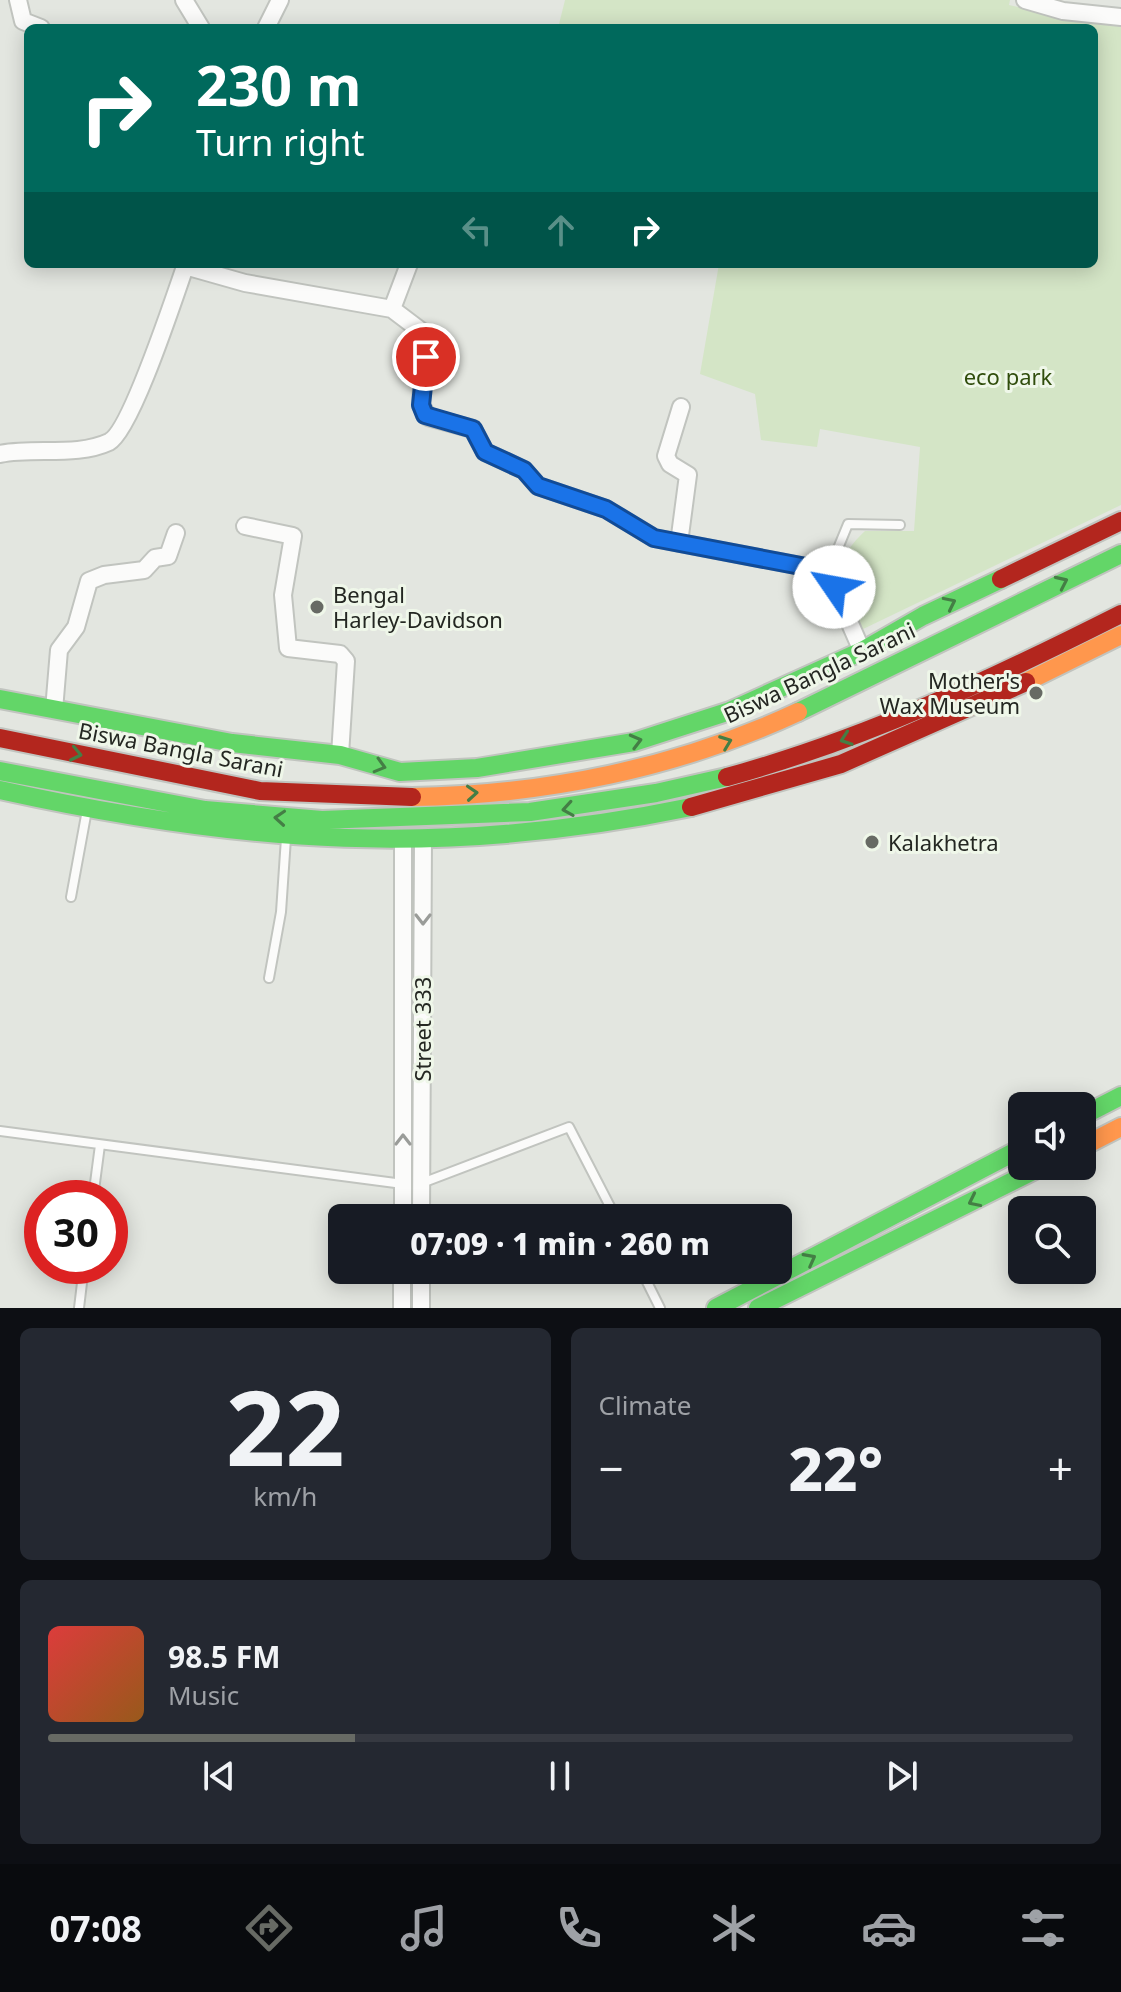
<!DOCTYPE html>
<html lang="en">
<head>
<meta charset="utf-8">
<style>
  :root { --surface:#171b24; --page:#242831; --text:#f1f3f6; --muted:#9ea1a6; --line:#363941; --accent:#676a64 }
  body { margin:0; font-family:"Noto Sans",sans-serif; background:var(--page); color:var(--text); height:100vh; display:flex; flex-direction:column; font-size:30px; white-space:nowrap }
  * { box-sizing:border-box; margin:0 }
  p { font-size:26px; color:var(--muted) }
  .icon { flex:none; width:44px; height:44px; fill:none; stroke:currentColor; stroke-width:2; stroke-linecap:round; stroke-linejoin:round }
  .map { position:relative; height:1308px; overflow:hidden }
  .side { display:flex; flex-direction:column; gap:20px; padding:20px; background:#0d0f14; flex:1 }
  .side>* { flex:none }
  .hud { position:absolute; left:24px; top:24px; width:1074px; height:244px; border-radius:12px; box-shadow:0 4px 20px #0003; background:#00695c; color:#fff; overflow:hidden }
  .fabs { position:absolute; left:1008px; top:1092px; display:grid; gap:16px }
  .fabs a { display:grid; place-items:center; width:88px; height:88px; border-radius:12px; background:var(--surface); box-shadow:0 4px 20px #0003; font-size:40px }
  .speed { position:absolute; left:24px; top:1180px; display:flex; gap:16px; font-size:40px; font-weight:700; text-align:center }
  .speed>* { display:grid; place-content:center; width:104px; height:104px; border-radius:50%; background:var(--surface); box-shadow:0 4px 20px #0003; line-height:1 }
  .speed .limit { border:12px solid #d22; background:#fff; color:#111 }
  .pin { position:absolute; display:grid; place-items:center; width:68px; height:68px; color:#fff; margin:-34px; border:4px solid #fff; border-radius:50%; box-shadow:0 2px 8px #0007 }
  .me { position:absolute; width:88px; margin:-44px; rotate:303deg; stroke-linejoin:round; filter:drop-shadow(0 0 6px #0008) }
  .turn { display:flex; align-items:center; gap:28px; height:168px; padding:0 40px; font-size:36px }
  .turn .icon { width:104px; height:104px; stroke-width:2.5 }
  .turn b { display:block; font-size:56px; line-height:68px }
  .lanes { display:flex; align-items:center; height:76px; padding:0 40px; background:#0003; justify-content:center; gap:40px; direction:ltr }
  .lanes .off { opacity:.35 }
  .big { font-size:60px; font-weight:800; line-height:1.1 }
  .side .widget { flex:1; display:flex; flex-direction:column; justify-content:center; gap:12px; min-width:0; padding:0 28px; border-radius:12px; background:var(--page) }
  .side .dial { align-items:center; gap:0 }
  .dial b { font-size:104px; line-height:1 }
  .song { display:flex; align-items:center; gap:24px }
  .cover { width:96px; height:96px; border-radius:12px; background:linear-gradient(135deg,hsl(0 70% 55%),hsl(30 70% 35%)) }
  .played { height:8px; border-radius:4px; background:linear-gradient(90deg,var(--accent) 30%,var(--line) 30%) }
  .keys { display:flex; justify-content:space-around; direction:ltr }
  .heat { display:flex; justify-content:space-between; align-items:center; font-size:44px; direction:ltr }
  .side .tiles { flex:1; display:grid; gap:20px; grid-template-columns:1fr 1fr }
  .widget:last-child { grid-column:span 2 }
  .trip { position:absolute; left:328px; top:1204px; width:464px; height:80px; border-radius:12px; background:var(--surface); box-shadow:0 4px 20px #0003; font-weight:800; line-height:80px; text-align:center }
  .tab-bar { display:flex; height:128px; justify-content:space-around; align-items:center; background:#090b0e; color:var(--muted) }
  .tab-bar .icon { width:56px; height:56px }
  .tab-bar .selected { color:var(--accent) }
  .tab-bar b { font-size:36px; color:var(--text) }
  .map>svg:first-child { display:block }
  .green { fill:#d4e5c6 }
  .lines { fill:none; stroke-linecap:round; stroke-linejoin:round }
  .lane-casing { stroke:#c1c4bf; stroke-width:12 }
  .street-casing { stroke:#c1c4bf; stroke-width:20 }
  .fast-casing { stroke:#c1c4bf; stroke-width:22 }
  .slow-casing { stroke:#c1c4bf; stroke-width:22 }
  .jam-casing { stroke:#c1c4bf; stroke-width:22 }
  .lane { stroke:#fbfbfa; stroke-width:8 }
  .street { stroke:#fbfbfa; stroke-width:16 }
  .fast { stroke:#63d668; stroke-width:18 }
  .slow { stroke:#ff974d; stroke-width:18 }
  .jam { stroke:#b3261e; stroke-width:18 }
  .oneway { stroke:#447e45 }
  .oneway2 { stroke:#9a9c99 }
  .route-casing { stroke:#114b97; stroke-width:20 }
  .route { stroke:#1a73e8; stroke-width:14 }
  .poi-dot { fill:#676a64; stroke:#eff7e9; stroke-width:3 }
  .labels { text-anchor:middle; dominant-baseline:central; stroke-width:6; stroke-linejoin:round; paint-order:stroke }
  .park-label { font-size:22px; fill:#304d0c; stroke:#eff7e9 }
  .poi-label { font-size:22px; fill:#242722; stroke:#eff7e9; text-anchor:start }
  .street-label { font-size:22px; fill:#242722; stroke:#eff7e9 }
</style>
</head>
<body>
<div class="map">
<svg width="1121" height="1308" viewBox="0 0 1121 1308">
  <rect width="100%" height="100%" fill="#e3e6e0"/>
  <path class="green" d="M565 0H1010L1009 5 1067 18 1121 23V505L859 631C837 589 826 568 865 531H914L920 447 820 429 817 447 761 440 755 394 700 374 719 264H1094V28H558Z"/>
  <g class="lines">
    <g class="lane-casing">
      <path id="lane" d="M827 575 848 524 900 525
        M71 897 87 810
        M269 978 281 912 286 838
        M0 1131 403 1184
        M422 1183 569 1127 616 1218
        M93 1198 100 1145
        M641 1270 660 1308
        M79 1308 84 1266"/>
    </g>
    <g class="street-casing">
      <path id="street" d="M18 0 23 21 41 28
        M184 0 201 28
        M1025 0 1063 11 1121 17
        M266 28 280 0
        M185 266 245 283 392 309 425 334 421 405 428 417 473 429 485 452 524 470 538 486 606 509 654 538 822 570 834 587 862 651
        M392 309 409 264
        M0 454C34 447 77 457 109 442 131 431 175 295 186 264
        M245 526 293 536 283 595 288 648 340 654 346 661 340 755
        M679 543 688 475 670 464 666 456 681 407
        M54 710 59 650 76 627 89 581 104 575 144 570 155 558 168 556 176 533
        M403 1218V841
        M421 1218 423 841
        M402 1308V1270
        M421 1308V1270"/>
    </g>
    <g class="fast-casing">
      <path id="fast" d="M0 699 232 743 340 755 400 772 477 768 634 742 730 711 862 651 923 616 1001 579
        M798 712 1121 554
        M0 771 205 810 322 820 530 812 656 793 727 777
        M0 790C244 844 445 858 691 807
        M1082 1116 1121 1096
        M716 1308 1022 1148
        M758 1308 1043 1166"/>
    </g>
    <g class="slow-casing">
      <path id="slow" d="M1026 682 1121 635
        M412 797C544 795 678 768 798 712
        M1082 1147 1121 1127"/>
    </g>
    <g class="jam-casing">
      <path id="jam" d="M1001 579 1121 521
        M0 738 260 791 412 797
        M727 777C866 739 992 679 1121 614
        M691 807 841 764 1026 682"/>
    </g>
    <use href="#lane" class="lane"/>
    <use href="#street" class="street"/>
    <use href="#fast" class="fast"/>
    <use href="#slow" class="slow"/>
    <use href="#jam" class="jam"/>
  </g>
  <defs><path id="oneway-chevron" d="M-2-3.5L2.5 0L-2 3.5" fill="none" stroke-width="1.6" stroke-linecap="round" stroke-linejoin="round" transform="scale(2)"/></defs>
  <g class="oneway">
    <use href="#oneway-chevron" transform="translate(1062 582) rotate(-25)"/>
    <use href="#oneway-chevron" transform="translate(950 603) rotate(-26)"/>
    <use href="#oneway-chevron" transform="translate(846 739) rotate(161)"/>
    <use href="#oneway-chevron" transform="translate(636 741) rotate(-15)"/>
    <use href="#oneway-chevron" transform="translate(726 742) rotate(-21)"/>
    <use href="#oneway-chevron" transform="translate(76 754) rotate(12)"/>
    <use href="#oneway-chevron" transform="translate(380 766) rotate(16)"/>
    <use href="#oneway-chevron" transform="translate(472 793) rotate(-4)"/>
    <use href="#oneway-chevron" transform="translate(568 809) rotate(171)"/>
    <use href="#oneway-chevron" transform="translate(280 818) rotate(-176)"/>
    <use href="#oneway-chevron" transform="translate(974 1201) rotate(154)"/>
    <use href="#oneway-chevron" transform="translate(810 1259) rotate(-28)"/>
  </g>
  <g class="oneway2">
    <use href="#oneway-chevron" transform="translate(423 919) rotate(90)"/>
    <use href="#oneway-chevron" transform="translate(403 1140) rotate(-90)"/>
  </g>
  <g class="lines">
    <g class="route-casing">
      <path id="route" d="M426 357 421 405 425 415 473 429 485 452 524 470 538 486 606 509 654 538 822 570 834 587"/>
    </g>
    <use href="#route" class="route"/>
  </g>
  <g class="poi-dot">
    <circle cx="317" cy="607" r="8"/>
    <circle cx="1036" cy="693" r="8"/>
    <circle cx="872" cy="842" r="8"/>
  </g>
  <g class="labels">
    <g class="park-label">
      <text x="1008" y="376">eco park</text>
    </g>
    <g class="poi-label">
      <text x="333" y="594">Bengal<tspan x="333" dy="25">Harley-Davidson</tspan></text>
      <text x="1020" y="680" text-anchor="end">Mother's<tspan x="1020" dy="25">Wax Museum</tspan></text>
      <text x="888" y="842">Kalakhetra</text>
    </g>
    <g class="street-label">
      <text transform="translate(819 672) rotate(-25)">Biswa Bangla Sarani</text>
      <text transform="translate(181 749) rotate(11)">Biswa Bangla Sarani</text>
      <text transform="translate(422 1029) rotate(-90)">Street 333</text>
    </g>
  </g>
</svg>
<div class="fabs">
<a><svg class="icon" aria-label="sound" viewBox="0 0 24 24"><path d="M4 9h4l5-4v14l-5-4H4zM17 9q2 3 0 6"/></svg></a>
<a><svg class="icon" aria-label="search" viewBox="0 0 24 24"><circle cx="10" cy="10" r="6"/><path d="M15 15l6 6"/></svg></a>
</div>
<div class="speed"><div class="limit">30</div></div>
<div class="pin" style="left:426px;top:357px;background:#d93025"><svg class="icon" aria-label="arrive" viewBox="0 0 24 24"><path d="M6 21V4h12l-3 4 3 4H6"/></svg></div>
<svg class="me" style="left:834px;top:587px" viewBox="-20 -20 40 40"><circle r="19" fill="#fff"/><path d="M0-13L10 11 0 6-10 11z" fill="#1a73e8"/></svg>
<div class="trip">07:09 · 1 min · 260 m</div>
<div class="hud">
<div class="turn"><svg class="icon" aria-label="right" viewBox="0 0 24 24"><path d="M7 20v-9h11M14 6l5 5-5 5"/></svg><div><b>230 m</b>Turn right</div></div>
<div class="lanes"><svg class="icon off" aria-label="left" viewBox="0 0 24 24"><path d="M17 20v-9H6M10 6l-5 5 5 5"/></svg><svg class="icon off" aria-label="ahead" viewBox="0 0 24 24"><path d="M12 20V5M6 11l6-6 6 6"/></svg><svg class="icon" aria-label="right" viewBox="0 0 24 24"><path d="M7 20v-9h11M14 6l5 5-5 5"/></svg></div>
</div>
</div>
<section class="side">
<div class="tiles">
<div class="widget dial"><b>22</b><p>km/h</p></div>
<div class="widget"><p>Climate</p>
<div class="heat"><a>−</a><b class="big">22°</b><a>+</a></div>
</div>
<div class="widget">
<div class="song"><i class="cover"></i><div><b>98.5 FM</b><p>Music</p></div></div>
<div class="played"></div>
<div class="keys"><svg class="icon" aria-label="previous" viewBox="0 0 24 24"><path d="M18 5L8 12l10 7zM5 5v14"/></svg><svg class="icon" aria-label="pause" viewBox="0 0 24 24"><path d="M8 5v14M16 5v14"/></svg><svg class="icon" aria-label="next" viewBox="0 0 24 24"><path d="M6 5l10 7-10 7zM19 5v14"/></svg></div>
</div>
</div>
</section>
<nav class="tab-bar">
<b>07:08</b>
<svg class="icon selected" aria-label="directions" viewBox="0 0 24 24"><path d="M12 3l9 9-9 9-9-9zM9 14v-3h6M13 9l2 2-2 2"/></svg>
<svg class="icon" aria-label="music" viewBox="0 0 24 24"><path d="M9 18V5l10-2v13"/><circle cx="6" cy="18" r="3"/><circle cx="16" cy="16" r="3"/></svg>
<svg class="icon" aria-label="phone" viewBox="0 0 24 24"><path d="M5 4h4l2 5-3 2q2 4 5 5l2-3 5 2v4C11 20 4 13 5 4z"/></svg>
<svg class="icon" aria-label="climate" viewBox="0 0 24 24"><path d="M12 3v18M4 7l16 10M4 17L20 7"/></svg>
<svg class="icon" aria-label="car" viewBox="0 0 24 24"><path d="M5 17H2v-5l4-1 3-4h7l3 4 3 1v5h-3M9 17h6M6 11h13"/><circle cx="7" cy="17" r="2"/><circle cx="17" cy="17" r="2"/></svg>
<svg class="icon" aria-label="filters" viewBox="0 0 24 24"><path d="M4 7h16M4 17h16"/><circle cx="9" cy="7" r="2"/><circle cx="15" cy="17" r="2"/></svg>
</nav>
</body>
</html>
